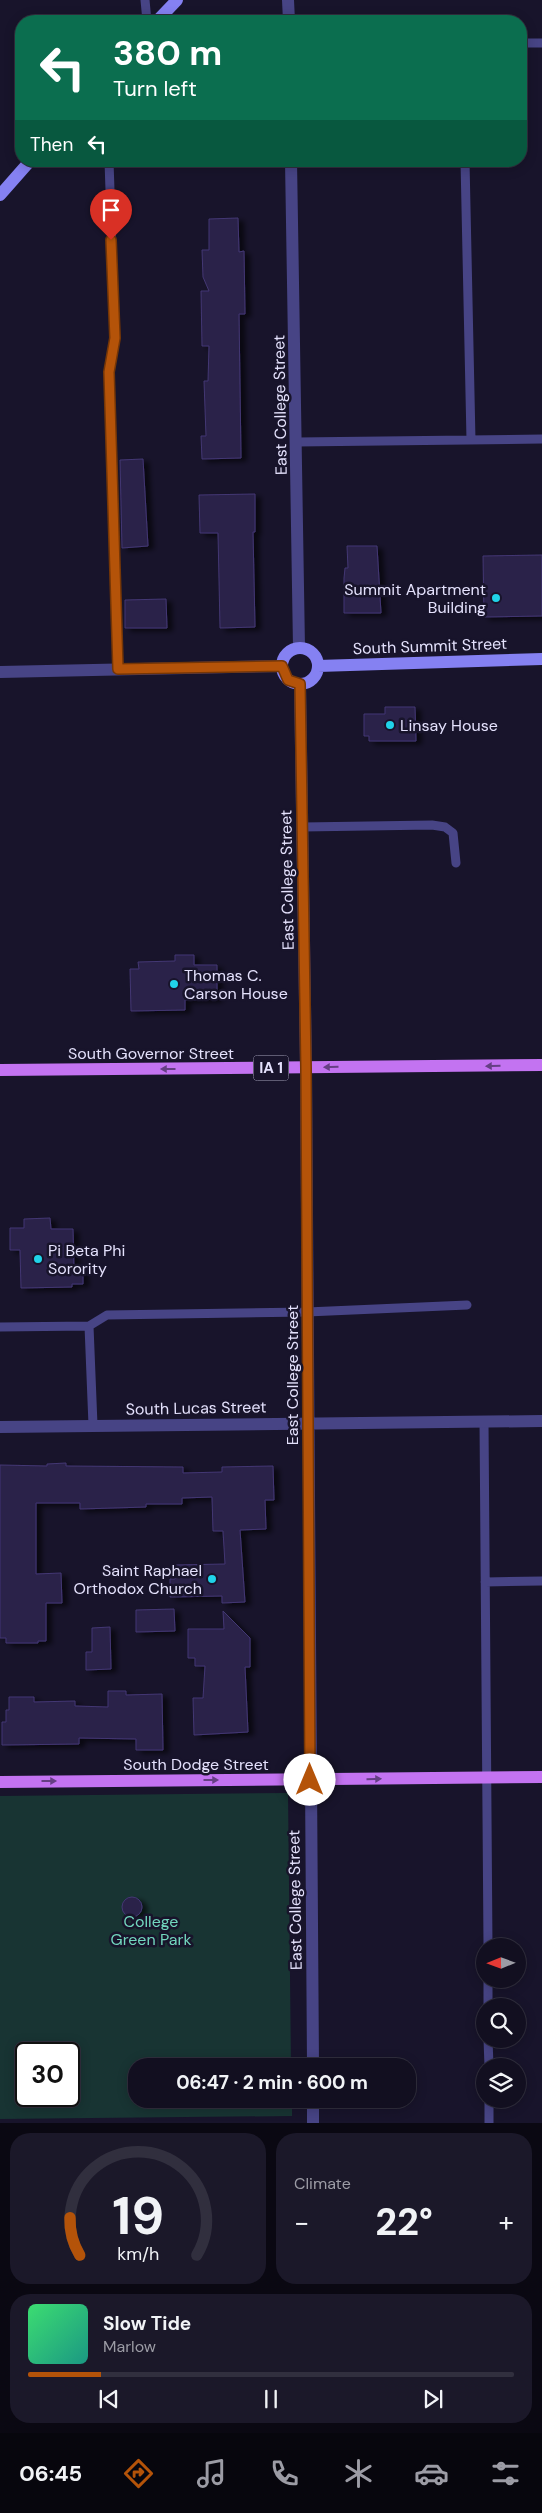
<!DOCTYPE html>
<html lang="en">
<head>
<meta charset="utf-8">
<style>
  :root { --surface:#120f20; --page:#1b1829; --text:#f1f3f6; --muted:#9c9ca5; --line:#312f3e; --accent:#b45309 }
  body { margin:0; font-family:"DM Sans",sans-serif; background:var(--page); color:var(--text); height:100vh; display:flex; flex-direction:column; font-size:19px; white-space:nowrap }
  * { box-sizing:border-box; margin:0 }
  p { font-size:16px; color:var(--muted) }
  .icon { flex:none; width:28px; height:28px; fill:none; stroke:currentColor; stroke-width:2; stroke-linecap:round; stroke-linejoin:round }
  .map { position:relative; height:2123px; overflow:hidden }
  .sheet { display:flex; flex-direction:column; gap:10px; padding:10px; background:#0a0812; flex:1 }
  .sheet>* { flex:none }
  .guide { position:absolute; left:15px; top:15px; width:512px; height:152px; border-radius:20px; box-shadow:0 2px 12px #0003,0 0 0 1px var(--line); background:#0b6e4f; color:#fff; overflow:hidden }
  .needle { width:32px; rotate:269deg }
  .buttons { position:absolute; left:476px; top:1938px; display:grid; gap:10px }
  .buttons a { display:grid; place-items:center; width:50px; height:50px; border-radius:50%; background:var(--surface); box-shadow:0 2px 12px #0003,0 0 0 1px var(--line); font-size:25px }
  .speed { position:absolute; left:15px; top:2042px; display:flex; gap:10px; font-size:25px; font-weight:700; text-align:center }
  .speed>* { display:grid; place-content:center; width:65px; height:65px; border-radius:50%; background:var(--surface); box-shadow:0 2px 12px #0003,0 0 0 1px var(--line); line-height:1 }
  .speed .limit { border:2px solid #111; border-radius:8px; background:#fff; color:#111 }
  .pin { position:absolute; display:grid; place-items:center; width:42px; height:42px; color:#fff; margin:-51px -21px; border-radius:50% 50% 50% 0; rotate:-45deg; box-shadow:0 0 5px #0007 }
  .pin .icon { rotate:45deg }
  .me { position:absolute; width:55px; margin:-28px; rotate:0deg; stroke-linejoin:round; filter:drop-shadow(0 0 4px #0008) }
  .turn { display:flex; align-items:center; gap:18px; height:105px; padding:0 15px; font-size:22px }
  .turn .icon { width:65px; height:65px; stroke-width:2.5 }
  .turn b { display:block; font-size:35px; line-height:42px }
  .then { display:flex; align-items:center; height:48px; padding:0 15px; background:#0003; gap:10px; font-size:19px }
  .big { font-size:38px; font-weight:700; line-height:1.1 }
  .sheet .card { flex:1; display:flex; flex-direction:column; justify-content:center; gap:8px; min-width:0; padding:0 18px; border-radius:20px; background:var(--page) }
  .sheet .dial { align-items:center; gap:0 }
  .dial svg { height:130px; overflow:visible; fill:none; stroke:var(--line); stroke-width:7; stroke-linecap:round; text-anchor:middle }
  .dial text { fill:var(--text); stroke:none }
  .song { display:flex; align-items:center; gap:15px }
  .cover { width:60px; height:60px; border-radius:8px; background:linear-gradient(135deg,hsl(140 70% 55%),hsl(170 70% 35%)) }
  .played { height:5px; border-radius:2px; background:linear-gradient(90deg,var(--accent) 15%,var(--line) 15%) }
  .keys { display:flex; justify-content:space-around; direction:ltr }
  .heat { display:flex; justify-content:space-between; align-items:center; font-size:28px; direction:ltr }
  .sheet .tiles { flex:1; display:grid; gap:10px; grid-template-columns:1fr 1fr }
  .card:last-child { grid-column:span 2 }
  .trip { position:absolute; left:128px; top:2058px; width:288px; height:50px; border-radius:20px; background:var(--surface); box-shadow:0 2px 12px #0003,0 0 0 1px var(--line); font-weight:700; line-height:50px; text-align:center }
  .menu { display:flex; height:80px; justify-content:space-around; align-items:center; background:#07060d; color:var(--muted) }
  .menu .icon { width:35px; height:35px }
  .menu .on { color:var(--accent) }
  .menu b { font-size:22px; color:var(--text) }
  .map>svg:first-child { display:block }
  .green { fill:#183433; fill-rule:evenodd }
  .building { fill:#2a224a; stroke:#433773; filter:url(#shadow) }
  .lines { fill:none; stroke-linecap:round; stroke-linejoin:round }
  .lane { stroke:#474485; stroke-width:9 }
  .street { stroke:#474485; stroke-width:12 }
  .secondary { stroke:#8581f2; stroke-width:12 }
  .primary { stroke:#c373f1; stroke-width:12 }
  .oneway { fill:#653f84 }
  .route-casing { stroke:#753606; stroke-width:12 }
  .route { stroke:#b45309; stroke-width:9 }
  .poi-dot { fill:#20d3e9; stroke:#18142b; stroke-width:2 }
  .labels { text-anchor:middle; dominant-baseline:central; stroke-width:5; stroke-linejoin:round; paint-order:stroke }
  .shield { fill:#18142b; stroke:#a7a4bd; stroke-width:1 }
  .shield-label { font-size:15px; font-weight:bold; fill:#e4e1fc }
  .street-label { font-size:16px; fill:#e4e1fc; stroke:#18142b }
  .poi-label { font-size:16px; fill:#e4e1fc; stroke:#18142b; text-anchor:start }
  .park-label { font-size:16px; fill:#72d6be; stroke:#18142b }
</style>
</head>
<body>
<div class="map">
<svg width="542" height="2123" viewBox="0 0 542 2123">
  <defs>
    <filter id="shadow"><feDropShadow dx="5.5" dy="3" stdDeviation="2.5" flood-color="#0009"/></filter>
  </defs>
  <rect width="100%" height="100%" fill="#18142b"/>
  <path class="green" d="M288 1793 291 2066H136V2099H292V2116L0 2119V1796ZM26 2054H69V2096H26Z"/>
  <path class="building" d="M238 218 239 252 244 251 245 314H239L241 458 202 459 201 436H206L204 381H208L209 346H202L201 291H209L203 277 202 250H209V219Z
    M143 459 148 546 122 548 120 460Z
    M255 494V532H253L255 627 220 628 218 533H200L199 495Z
    M347 546H377L381 613H344V578L345 568H348Z
    M542 555V616L484 617 483 556Z
    M166 599 167 628H125V600Z
    M385 707H415L416 741H369V736H364V714H385Z
    M175 955H194V965H217V999L185 1000V1010L131 1011 130 969H139L138 962 175 961Z
    M50 1218 51 1229H73L74 1270H83V1284H72V1287L21 1288 20 1250H10V1228H24V1219Z
    M66 1463V1466L183 1467V1473L222 1472V1467L273 1466 274 1500H265L266 1529 240 1530 245 1602 222 1603V1596L170 1597V1579H175V1565L225 1564 223 1531H213L212 1497 182 1498V1504H146V1507L80 1509V1503H36V1574L61 1573 62 1603H46V1641H38V1643H6V1638H0V1465L47 1466V1464Z
    M174 1609 175 1631 136 1632V1610Z
    M223 1611 250 1638V1667H245L248 1732 194 1735 193 1698H203L205 1666H195V1658H188V1629H224Z
    M110 1627 111 1669 86 1670V1652H92V1628Z
    M108 1691H126V1695L162 1694 163 1750H136V1739L79 1738V1744L2 1745V1722H6V1710H9V1697H34V1702L75 1701V1706L108 1707Z
    M122 1907a10 10 0 1 1 20 0a10 10 0 1 1-20 0Z"/>
  <g class="lines">
    <path class="lane" d="M145 0 147 21
      M521 43H542
      M109 161 115 337 109 372 118 669
      M465 161 471 440
      M297 442 542 439
      M303 827 432 825 445 827 453 833 456 863
      M89 1326 107 1315 307 1312 467 1305
      M0 1327 89 1326 93 1425
      M484 1421 488 1946
      M485 1582 542 1581
      M488 1979V2006
      M488 2039 489 2066
      M489 2099V2123"/>
    <path class="street" d="M288 0 289 21
      M291 161 299 648
      M0 672 282 666
      M300 684 306 1068 313 2066
      M0 1427 542 1421
      M313 2099V2123"/>
    <path class="secondary" d="M157 21 177 0
      M0 195 30 161
      M282 666a18 18 0 1 1 36 0a18 18 0 1 1-36 0Z
      M318 666 542 659"/>
    <path class="primary" d="M0 1070 542 1065
      M0 1782 542 1777"/>
  </g>
  <defs><path id="oneway-solid" d="M-6-.8H1V-3.2L6.5 0L1 3.2V.8H-6Z" transform="scale(1.25)"/></defs>
  <g class="oneway">
    <use href="#oneway-solid" transform="translate(493 1066) rotate(179)"/>
    <use href="#oneway-solid" transform="translate(331 1067) rotate(179)"/>
    <use href="#oneway-solid" transform="translate(168 1069) rotate(180)"/>
    <use href="#oneway-solid" transform="translate(374 1779) rotate(-1)"/>
    <use href="#oneway-solid" transform="translate(211 1780)"/>
    <use href="#oneway-solid" transform="translate(49 1781)"/>
  </g>
  <g class="lines">
    <g class="route-casing">
      <path id="route" d="M111 240 115 338 109 372 118 669 282 666 288 680 300 684 306 1068 310 1780"/>
    </g>
    <use href="#route" class="route"/>
  </g>
  <g class="poi-dot">
    <circle cx="496" cy="598" r="5"/>
    <circle cx="390" cy="725" r="5"/>
    <circle cx="174" cy="984" r="5"/>
    <circle cx="38" cy="1259" r="5"/>
    <circle cx="212" cy="1579" r="5"/>
  </g>
  <g class="labels">
    <rect class="shield" x="253.5" y="1055.5" width="35" height="25" rx="4"/>
    <g class="shield-label">
      <text x="271" y="1068">IA 1</text>
    </g>
    <g class="street-label">
      <text transform="translate(280 405) rotate(-91)">East College Street</text>
      <text transform="translate(430 646) rotate(-2)">South Summit Street</text>
      <text transform="translate(287 880) rotate(-91)">East College Street</text>
      <text x="151" y="1053">South Governor Street</text>
      <text transform="translate(292 1375) rotate(-90)">East College Street</text>
      <text transform="translate(196 1408) rotate(-1)">South Lucas Street</text>
      <text x="196" y="1764">South Dodge Street</text>
      <text transform="translate(295 1900) rotate(-91)">East College Street</text>
    </g>
    <g class="poi-label">
      <text x="486" y="589" text-anchor="end">Summit Apartment<tspan x="486" dy="18">Building</tspan></text>
      <text x="400" y="725">Linsay House</text>
      <text x="184" y="975">Thomas C.<tspan x="184" dy="18">Carson House</tspan></text>
      <text x="48" y="1250">Pi Beta Phi<tspan x="48" dy="18">Sorority</tspan></text>
      <text x="202" y="1570" text-anchor="end">Saint Raphael<tspan x="202" dy="18">Orthodox Church</tspan></text>
    </g>
    <g class="park-label">
      <text x="151" y="1921">College<tspan x="151" dy="18">Green Park</tspan></text>
    </g>
  </g>
</svg>
<div class="buttons">
<a><svg class="needle" viewBox="-14 -14 28 28"><path d="M0-13l5 13h-10z" fill="#e53935"/><path d="M0 13l5-13h-10z" fill="#9c9ca5"/></svg></a>
<a><svg class="icon" aria-label="search" viewBox="0 0 24 24"><circle cx="10" cy="10" r="6"/><path d="M15 15l6 6"/></svg></a>
<a><svg class="icon" aria-label="layers" viewBox="0 0 24 24"><path d="M12 4l9 5-9 5-9-5zM3 14l9 5 9-5"/></svg></a>
</div>
<div class="speed"><div class="limit">30</div></div>
<div class="pin" style="left:111px;top:240px;background:#d93025"><svg class="icon" aria-label="arrive" viewBox="0 0 24 24"><path d="M6 21V4h12l-3 4 3 4H6"/></svg></div>
<svg class="me" style="left:310px;top:1780px" viewBox="-20 -20 40 40"><circle r="19" fill="#fff"/><path d="M0-13L10 11 0 6-10 11z" fill="#b45309"/></svg>
<div class="trip">06:47 · 2 min · 600 m</div>
<div class="guide">
<div class="turn"><svg class="icon" aria-label="left" viewBox="0 0 24 24"><path d="M17 20v-9H6M10 6l-5 5 5 5"/></svg><div><b>380 m</b>Turn left</div></div>
<div class="then">Then<svg class="icon" aria-label="left" viewBox="0 0 24 24"><path d="M17 20v-9H6M10 6l-5 5 5 5"/></svg></div>
</div>
</div>
<section class="sheet">
<div class="tiles">
<div class="card dial"><svg viewBox="0 0 100 80">
<path d="M14 69A42 42 0 1 1 86 69"/>
<path d="M14 69A42 42 0 0 1 8 46" stroke="#b45309"/>
<text x="50" y="56" font-size="32" font-weight="700">19</text>
<text x="50" y="72" font-size="11">km/h</text>
</svg></div>
<div class="card"><p>Climate</p>
<div class="heat"><a>−</a><b class="big">22°</b><a>+</a></div>
</div>
<div class="card">
<div class="song"><i class="cover"></i><div><b>Slow Tide</b><p>Marlow</p></div></div>
<div class="played"></div>
<div class="keys"><svg class="icon" aria-label="previous" viewBox="0 0 24 24"><path d="M18 5L8 12l10 7zM5 5v14"/></svg><svg class="icon" aria-label="pause" viewBox="0 0 24 24"><path d="M8 5v14M16 5v14"/></svg><svg class="icon" aria-label="next" viewBox="0 0 24 24"><path d="M6 5l10 7-10 7zM19 5v14"/></svg></div>
</div>
</div>
</section>
<nav class="menu">
<b>06:45</b>
<svg class="icon on" aria-label="directions" viewBox="0 0 24 24"><path d="M12 3l9 9-9 9-9-9zM9 14v-3h6M13 9l2 2-2 2"/></svg>
<svg class="icon" aria-label="music" viewBox="0 0 24 24"><path d="M9 18V5l10-2v13"/><circle cx="6" cy="18" r="3"/><circle cx="16" cy="16" r="3"/></svg>
<svg class="icon" aria-label="phone" viewBox="0 0 24 24"><path d="M5 4h4l2 5-3 2q2 4 5 5l2-3 5 2v4C11 20 4 13 5 4z"/></svg>
<svg class="icon" aria-label="climate" viewBox="0 0 24 24"><path d="M12 3v18M4 7l16 10M4 17L20 7"/></svg>
<svg class="icon" aria-label="car" viewBox="0 0 24 24"><path d="M5 17H2v-5l4-1 3-4h7l3 4 3 1v5h-3M9 17h6M6 11h13"/><circle cx="7" cy="17" r="2"/><circle cx="17" cy="17" r="2"/></svg>
<svg class="icon" aria-label="filters" viewBox="0 0 24 24"><path d="M4 7h16M4 17h16"/><circle cx="9" cy="7" r="2"/><circle cx="15" cy="17" r="2"/></svg>
</nav>
</body>
</html>
